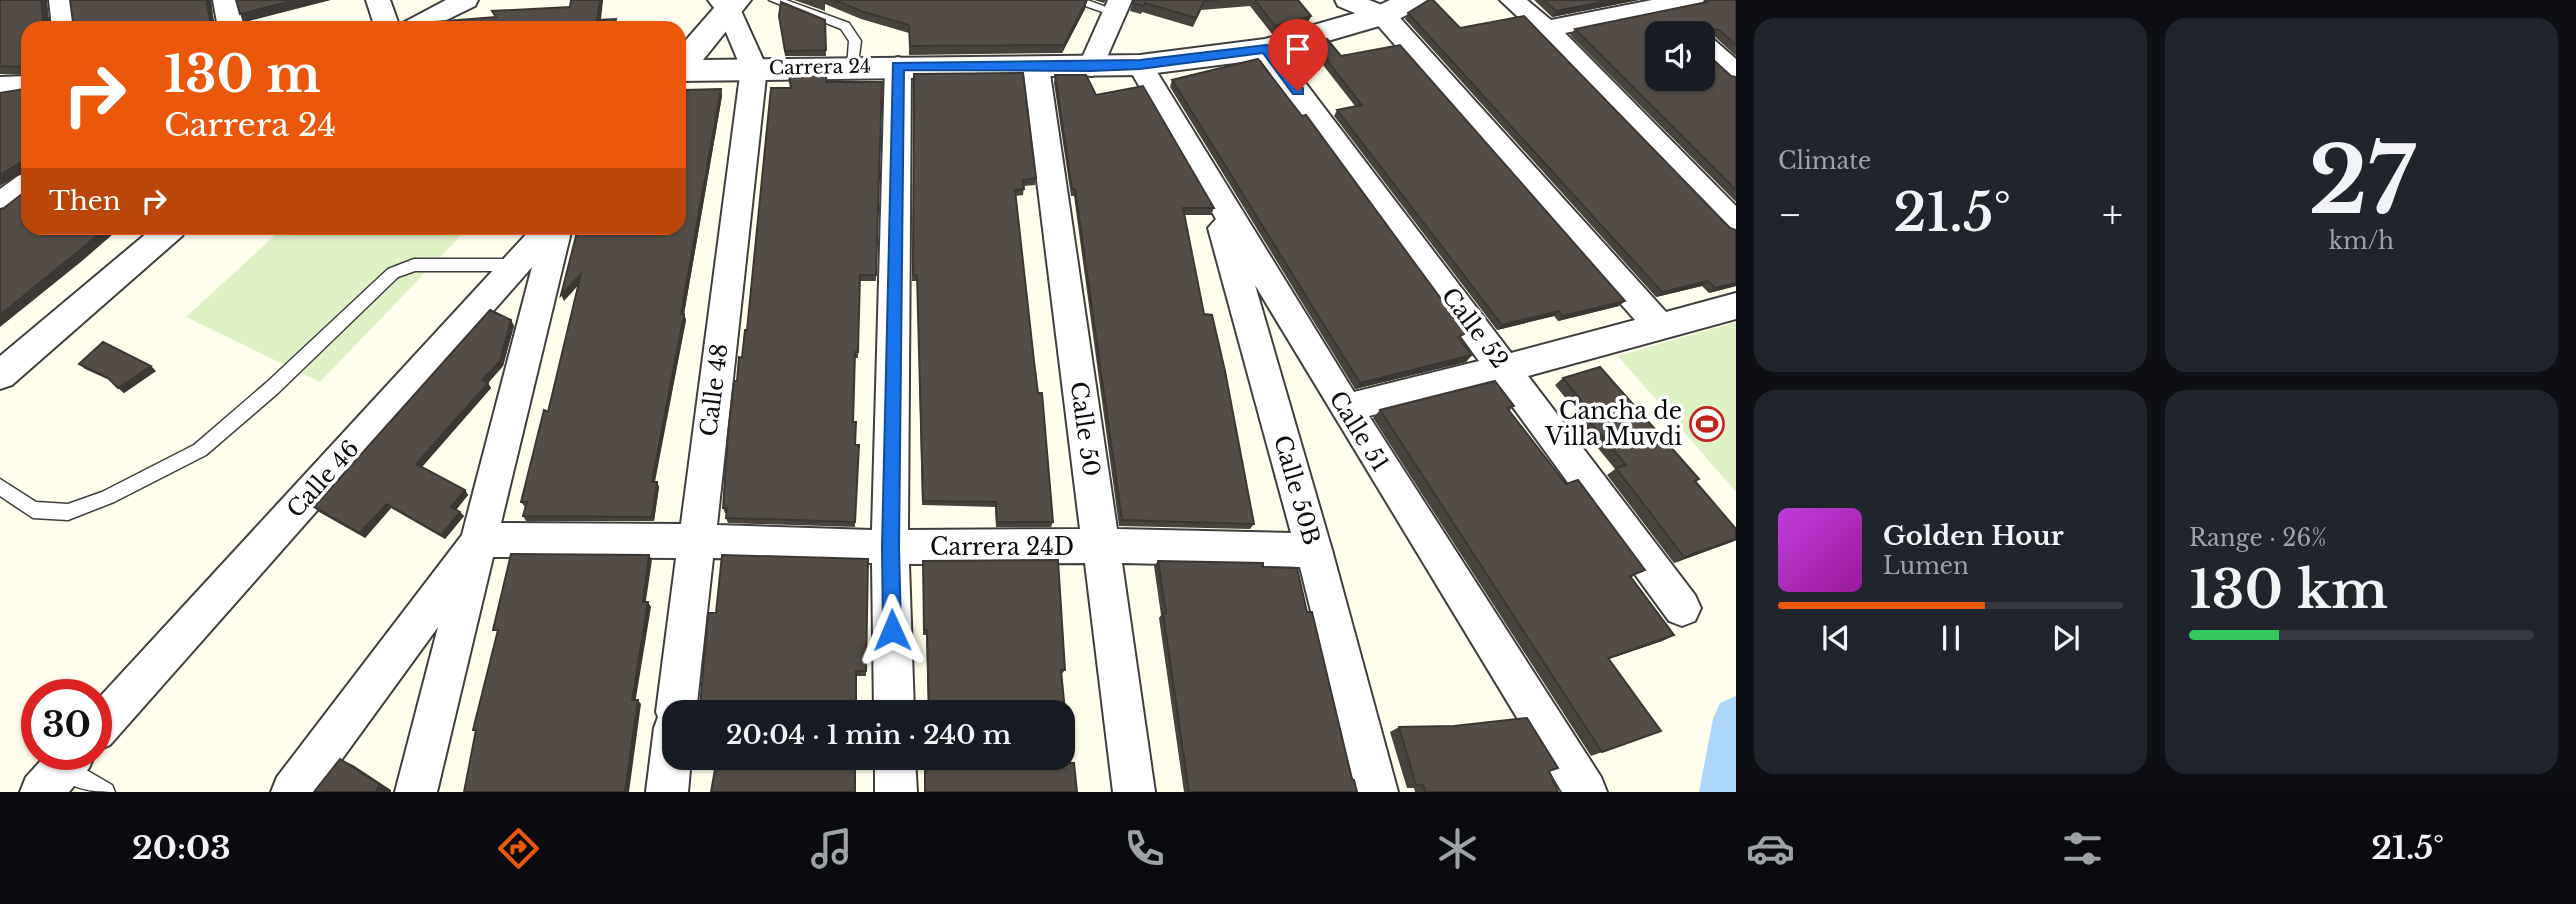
<!DOCTYPE html>
<html lang="en">
<head>
<meta charset="utf-8">
<style>
  :root { --surface:#171b24; --page:#20242c; --text:#f1f3f6; --muted:#9ea1a6; --line:#363941; --accent:#ea580c }
  body { margin:0; font-family:"Libre Baskerville",serif; background:var(--page); color:var(--text); height:100vh; display:flex; flex-direction:column; font-size:26px; white-space:nowrap }
  * { box-sizing:border-box; margin:0 }
  p { font-size:23px; color:var(--muted) }
  .icon { flex:none; width:38px; height:38px; fill:none; stroke:currentColor; stroke-width:2; stroke-linecap:round; stroke-linejoin:round }
  .map { position:relative; flex:1; overflow:hidden }
  .side { display:flex; flex-direction:column; gap:18px; padding:18px; background:#0d0f14; width:840px }
  .side>* { flex:none }
  .banner { position:absolute; left:21px; top:21px; width:665px; height:214px; border-radius:21px; box-shadow:0 2px 5px #0004; background:#ea580c; color:#fff; overflow:hidden }
  .controls { position:absolute; left:1645px; top:21px; display:grid; gap:14px }
  .controls a { display:grid; place-items:center; width:70px; height:70px; border-radius:14px; background:var(--surface); box-shadow:0 2px 5px #0004; font-size:35px }
  .speed { position:absolute; left:21px; top:679px; display:flex; gap:14px; font-size:35px; font-weight:700; text-align:center }
  .speed>* { display:grid; place-content:center; width:91px; height:91px; border-radius:50%; background:var(--surface); box-shadow:0 2px 5px #0004; line-height:1 }
  .speed .limit { border:10px solid #d22; background:#fff; color:#111 }
  .pin { position:absolute; display:grid; place-items:center; width:60px; height:60px; color:#fff; margin:-72px -30px; border-radius:50% 50% 50% 0; rotate:-45deg; box-shadow:0 0 7px #0007 }
  .pin .icon { rotate:45deg }
  .me { position:absolute; width:77px; margin:-38px; rotate:359deg; stroke-linejoin:round; filter:drop-shadow(0 0 5px #0008) }
  .turn { display:flex; align-items:center; gap:24px; height:147px; padding:0 28px; font-size:32px }
  .turn .icon { width:91px; height:91px; stroke-width:2.5 }
  .turn b { display:block; font-size:49px; line-height:60px }
  .then { display:flex; align-items:center; height:66px; padding:0 28px; background:#0003; gap:14px; font-size:26px }
  .big { font-size:52px; font-weight:600; line-height:1.1 }
  .side .tile { flex:1; display:flex; flex-direction:column; justify-content:center; gap:10px; min-width:0; padding:0 24px; border-radius:21px; background:var(--page) }
  .side .dial { align-items:center; gap:0 }
  .dial b { font-size:91px; line-height:1 }
  .song { display:flex; align-items:center; gap:21px }
  .cover { width:84px; height:84px; border-radius:10px; background:linear-gradient(135deg,hsl(290 70% 55%),hsl(300 70% 35%)) }
  .played { height:7px; border-radius:4px; background:linear-gradient(90deg,var(--accent) 60%,var(--line) 60%) }
  .keys { display:flex; justify-content:space-around; direction:ltr }
  .heat { display:flex; justify-content:space-between; align-items:center; font-size:38px; direction:ltr }
  .charge { height:10px; border-radius:5px; background:linear-gradient(90deg,#34c759 26%,var(--line) 0) }
  .side .tiles { flex:1; display:grid; gap:18px; grid-template-columns:repeat(2,1fr) }
  .trip { position:absolute; left:662px; top:700px; width:413px; height:70px; border-radius:21px; background:var(--surface); box-shadow:0 2px 5px #0004; font-weight:600; line-height:70px; text-align:center }
  .menu { display:flex; height:112px; justify-content:space-around; align-items:center; background:#090b0e; color:var(--muted) }
  .menu .icon { width:49px; height:49px }
  .menu .active { color:var(--accent) }
  .menu b { font-size:32px; color:var(--text) }
  main { display:flex; flex:1; min-height:0 }
  .map>svg:first-child { display:block }
  .pitch { fill:#dff2c5 }
  .lines { fill:none; stroke-linecap:round; stroke-linejoin:round }
  .canal { fill:#acd6fa; fill-rule:evenodd }
  .service-casing { stroke:#3f3f3f; stroke-width:3 }
  .minor-casing { stroke:#3f3f3f; stroke-width:4 }
  .tertiary-casing { stroke:#3f3f3f; stroke-width:4 }
  .service { fill:#fff; fill-rule:evenodd }
  .minor { fill:#fff; fill-rule:evenodd }
  .tertiary { fill:#fff; fill-rule:evenodd }
  .wall { fill:#49433e }
  .shaded-wall { fill:#3c3732 }
  .building { fill:#554e48; stroke:#3c3732; stroke-width:2; fill-rule:evenodd }
  .route { fill:#1a73e8; stroke:#114b97; stroke-width:2 }
  .labels { text-anchor:middle; dominant-baseline:central; stroke-width:7; stroke-linejoin:round; paint-order:stroke }
  .far-street-label { font-size:19px; fill:#0c0c0c; stroke:#fff }
  .street-label { font-size:23px; fill:#0c0c0c; stroke:#fff }
  .poi-label { font-size:23px; fill:#0c0c0c; stroke:#fff; text-anchor:end }
</style>
</head>
<body>
<main>
<div class="map">
<svg width="1736" height="792" viewBox="0 0 1736 792">
  <rect width="100%" height="100%" fill="#fffdeb"/>
  <path class="pitch" d="M283 228H468L320 382 186 317Z
    M1736 322V492L1618 356Z"/>
  <g class="lines">
    <path class="canal" d="M1736 696V792H1699L1713 719 1720 703Z"/>
    <g class="service-casing">
      <path id="service" d="M769 0H786L849 23 861 41 857 70 853 71 847 67 849 41 841 29Z
        M1068 0H1087L1120 12 1114 16Z
        M414 259H515L522 265 515 271H415L398 277 278 393 206 455 114 502 68 520 33 518 0 496V479L36 502 68 504 102 492 194 445 266 383 388 269Z
        M64 757 112 785 115 792C94 792 64 790 54 767L57 760Z"/>
    </g>
    <g class="minor-casing">
      <path id="minor" d="M49 0H73L78 28H52Z
        M213 0H237L244 28H218Z
        M366 0H390L399 25 446 0H478L475 6 430 28H375Z
        M708 0H734L738 4 767 68 717 525 872 530 885 66 889 60 898 57 907 60 911 66 908 530 1080 529 1023 67 1027 61 1036 58 1045 61 1049 67 1117 529 1291 533 1208 228 1216 219 1127 65 1131 59 1140 56 1149 59 1354 392 1479 361 1257 55 1253 49 1257 43 1266 40 1275 43 1511 353 1635 320 1374 21 1338 6 1335 0H1369L1392 9 1666 312 1736 293V319L1528 376 1695 595 1701 608 1695 621 1682 626 1669 621 1496 384 1369 416 1601 777 1607 792H1562L1255 285 1332 550 1398 792H1356L1300 567 1122 563 1155 792H1113L1085 563 909 564 914 712H874L872 563 713 558 696 712H674V758H691L688 792H646L654 728 658 717 656 712 676 558 493 557 437 792H395L438 627 318 792H271L277 777 462 535 532 267 110 745 96 751V701L532 228H572L501 523 681 524 741 68 718 13Z
        M1108 0H1132L1100 73 1091 76 1082 73 1078 67Z
        M1500 0H1527L1551 20 1652 0H1704L1701 6 1692 8 1565 33 1736 206V235L1726 232 1537 35Z
        M1703 36 1712 38 1736 59V83L1727 80 1703 58Z
        M28 172V199L10 213 0 216V189L18 176Z
        M153 228H187L182 236 12 385 0 389V356Z
        M47 754H95L89 768 69 792H20L26 777Z
        M875 758H915L917 792H875Z"/>
    </g>
    <g class="tertiary-casing">
      <path id="tertiary" d="M721 0H751L703 60 1140 55 1265 39 1373 8 1390 0H1428L1424 6 1393 22 1266 59 1140 75 679 81V48Z
        M28 76V96L0 99V77Z"/>
    </g>
    <use href="#service" class="service"/>
    <use href="#minor" class="minor"/>
    <use href="#tertiary" class="tertiary"/>
  </g>
  <path class="wall" d="M0 0 49 22H73L70 0H211L214 22 218 23 221 28H28V75L0 74Z
    M794 0H1087L1085 9 1062 53 909 55V33L861 19 825 4V11Z
    M1094 0H1106L1104 3Z
    M1133 0H1298L1311 16 1307 24 1272 34 1250 6 1201 10 1193 27 1142 12 1141 14 1130 11Z
    M1534 0H1639L1552 17Z
    M1705 0H1736V56L1714 36 1707 35V54L1731 76 1736 77V202L1570 35 1575 29 1704 3Z
    M1408 13 1460 28 1730 228 1736 230V286L1709 293 1702 286 1656 297 1405 19Z
    M825 20 826 56H785L780 22Z
    M1294 48 1341 56 1619 306 1558 321 1554 316 1497 330 1334 116 1337 110 1355 106 1323 65 1324 64 1291 54Z
    M914 74 1036 178 1035 185 1024 186 1023 195 1015 196 1053 522 1051 527H996L995 507 922 505 917 281H912Z
    M1055 75 1096 95 1214 208 1211 215H1184L1204 314 1254 524 1250 529 1119 526 1074 196H1071L1054 83Z
    M789 76 826 82H882L876 281H860L858 358H855L853 422 855 527 728 523 726 518 727 513H725L723 508 737 381 742 358 791 88Z
    M1172 80 1460 340 1472 355 1466 362 1355 389 1170 87Z
    M721 89 722 96 684 314 686 320 654 482H657L659 487 654 521H526L523 516 525 507 521 502 548 412 578 285 564 301Z
    M511 320 514 326 503 366 488 383 491 388 422 467 465 490 468 495 456 510 464 516 445 539 391 508 365 538 319 512 314 507Z
    M79 364 156 371 124 393 112 381 85 369Z
    M1563 378 1695 481 1736 529V540L1674 563 1607 475 1615 469 1571 415 1576 411 1555 385Z
    M1514 406 1509 411 1633 577H1631L1674 635 1662 641 1609 659 1661 731 1591 756 1373 418 1380 410Z
    M868 559 866 676H856L716 712H702L700 707 716 613Z
    M923 561 1065 670 1061 675 1070 763 1077 792H924L925 758H1062V712H928L926 635H923Z
    M1158 561 1263 567 1307 612 1352 779 1357 792H1184L1159 618 1161 615 1154 566Z
    M1399 727 1549 771 1558 792H1415L1414 788H1407L1390 732Z"/>
  <path class="shaded-wall" d="M41 0H47L50 28 43 22Z
    M206 0H211L214 23H218L221 28H196Z
    M295 0H331L245 22 240 14Z
    M600 0H603V1L600 28 597 20Z
    M1087 0 1085 9 1062 53 1064 45Z
    M1612 0H1639L1552 17 1556 11Z
    M1311 16 1307 24 1272 34 1275 26Z
    M616 19 618 28H613Z
    M28 65V72L23 67Z
    M721 89 722 96 683 320 681 314Z
    M20 163 27 170 0 186V175Z
    M106 228H120L82 261 0 327V315Z
    M581 274 583 280 564 301 561 295Z
    M1708 281 1702 286 1656 297 1662 292Z
    M1736 283V286L1709 293 1715 288Z
    M1625 301 1619 306 1558 321 1563 316Z
    M1559 311 1554 316 1497 330 1502 325Z
    M684 314 686 320 654 487 652 482Z
    M511 320 514 326 503 366 488 383 491 388 420 469 416 464 482 380Z
    M1472 355 1466 362 1355 389 1360 383Z
    M151 366 156 371 124 393 118 388Z
    M657 482 659 487 654 521 652 517Z
    M465 490 468 495 455 511 451 507Z
    M387 504 391 508 365 538 360 533Z
    M460 512 464 516 445 539 441 535Z
    M1736 539V540L1732 542 1674 563 1684 557Z
    M649 555 652 560 645 607 643 602Z
    M648 602 651 607 635 704 632 700Z
    M1674 635 1662 641 1597 663 1608 658Z
    M638 700 641 704 629 792H625Z
    M340 759 353 765 391 790V792H376Z"/>
  <path class="building" d="M0 0H41L43 22H73L70 0H206L210 20 218 23 196 28H28V65L23 67 0 66Z
    M236 0H295L240 14Z
    M571 0H600L597 20 616 19 613 28H420L422 23 496 17 492 11 570 7Z
    M835 0H1087L1064 45 910 46 909 25 861 11Z
    M1133 0H1219L1204 1 1196 18 1145 3 1144 6 1132 3Z
    M1255 0H1298L1311 16 1275 26Z
    M1429 0H1433L1460 28 1524 16 1730 228 1736 230V283L1715 288 1708 281 1662 292 1408 13Z
    M1544 0H1612L1556 11Z
    M1708 0H1736V45L1719 30 1707 28V54L1731 76 1736 77V190L1575 29 1707 2ZM1657 33H1703V79H1657Z
    M781 2 825 20 826 50 785 51 779 16Z
    M1327 39 1341 56 1400 45 1625 301 1563 316 1559 311 1502 325 1337 110 1362 105 1326 59H1329L1294 48Z
    M1258 59 1302 116 1306 115 1466 333 1458 337 1472 355 1360 383 1172 80Z
    M1023 73 1036 178 1023 180 1024 189 1015 190 1034 361 1038 393H1042L1053 522H997L996 502 923 501 917 275H913L914 74Z
    M826 75V82H882L876 275H860L858 352H855L853 422H856L855 445H859L855 522 726 518 727 508H723L728 434 734 381H737L739 357 742 358 745 330H747L771 88H791L789 76Z
    M1055 75H1086L1096 95 1143 86 1214 208H1183L1204 314 1212 315 1225 371 1254 524 1122 520 1075 189H1072Z
    M24 89 28 90V228H106L75 254 0 315V209L4 208 22 194 24 165 20 163 0 175V93Z
    M721 89 681 314H684L652 482H657L652 517 523 516 527 502H521L544 410 548 412 581 274 561 295 578 228H679V95L684 90Z
    M490 310 511 320 500 361 482 380 488 383 416 464 465 490 451 507 460 512 441 535 387 504 360 533 314 507Z
    M103 342 151 366 118 388 108 378 79 364Z
    M1600 367 1699 479 1695 481 1736 529V539L1684 557 1616 468 1626 465 1579 408 1586 406 1563 378Z
    M1495 381 1514 406 1507 408 1566 484 1578 480 1645 570 1630 576 1674 635 1608 658 1661 731 1602 752 1380 410Z
    M511 554 649 555 643 602H648L632 700H638L625 792H464L476 730H473L498 630H493Z
    M722 555 868 559 866 671H856V712H716V707H700L708 613H716Z
    M1058 560 1065 670H1061L1070 763H1074L1077 792H925V758H1062V712H929L927 630H924L923 561Z
    M1158 561 1263 563V567L1297 568 1307 612H1312L1352 779 1354 780 1357 792H1189L1163 613H1166Z
    M1527 718 1558 768 1549 771 1558 792H1425L1423 785H1416L1399 727 1454 726Z
    M717 758H855V792H711Z
    M340 759 379 784 376 792H314Z"/>
  <path class="route" d="M1266 45 1270 46 1303 88V94H1293L1263 53 1140 69 1091 71 904 70 899 547 901 630 899 636 892 639 886 636 883 630 882 547 893 63 1140 60Z"/>
  <defs>
    <g id="stadium-ring" transform="scale(1.75)"><circle r="9.5" fill="#fff" stroke="#c5221c" stroke-width="1.5"/><path d="M0-5a6.5 5 0 1 0 0 10a6.5 5 0 1 0 0-10ZM-3.5-1.8h7v3.6h-7Z" fill="#c5221c"/></g>
  </defs>
  <g fill-rule="evenodd">
    <use href="#stadium-ring" x="1707" y="424"/>
  </g>
  <g class="labels">
    <g class="far-street-label">
      <text transform="translate(820 67) rotate(-1)">Carrera 24</text>
    </g>
    <g class="street-label">
      <text transform="translate(1475 328) rotate(53)">Calle 52</text>
      <text transform="translate(714 390) rotate(-83)">Calle 48</text>
      <text transform="translate(1085 429) rotate(82)">Calle 50</text>
      <text transform="translate(1359 431) rotate(58)">Calle 51</text>
      <text transform="translate(323 479) rotate(-48)">Calle 46</text>
      <text transform="translate(1297 490) rotate(74)">Calle 50B</text>
      <text x="1002" y="547">Carrera 24D</text>
    </g>
    <g class="poi-label">
      <text x="1682" y="411">Cancha de<tspan x="1682" dy="26">Villa Muvdi</tspan></text>
    </g>
  </g>
</svg>
<div class="controls">
<a><svg class="icon" aria-label="sound" viewBox="0 0 24 24"><path d="M4 9h4l5-4v14l-5-4H4zM17 9q2 3 0 6"/></svg></a>
</div>
<div class="speed"><div class="limit">30</div></div>
<div class="pin" style="left:1298px;top:91px;background:#d93025"><svg class="icon" aria-label="arrive" viewBox="0 0 24 24"><path d="M6 21V4h12l-3 4 3 4H6"/></svg></div>
<svg class="me" style="left:892px;top:630px" viewBox="-20 -20 40 40"><path d="M0-17L14 15 0 8-14 15z" fill="#1a73e8" stroke="#fff" stroke-width="4"/></svg>
<div class="trip">20:04 · 1 min · 240 m</div>
<div class="banner">
<div class="turn"><svg class="icon" aria-label="right" viewBox="0 0 24 24"><path d="M7 20v-9h11M14 6l5 5-5 5"/></svg><div><b>130 m</b>Carrera 24</div></div>
<div class="then">Then<svg class="icon" aria-label="right" viewBox="0 0 24 24"><path d="M7 20v-9h11M14 6l5 5-5 5"/></svg></div>
</div>
</div>
<section class="side">
<div class="tiles">
<div class="tile"><p>Climate</p>
<div class="heat"><a>−</a><b class="big">21.5°</b><a>+</a></div>
</div>
<div class="tile dial"><b>27</b><p>km/h</p></div>
<div class="tile">
<div class="song"><i class="cover"></i><div><b>Golden Hour</b><p>Lumen</p></div></div>
<div class="played"></div>
<div class="keys"><svg class="icon" aria-label="previous" viewBox="0 0 24 24"><path d="M18 5L8 12l10 7zM5 5v14"/></svg><svg class="icon" aria-label="pause" viewBox="0 0 24 24"><path d="M8 5v14M16 5v14"/></svg><svg class="icon" aria-label="next" viewBox="0 0 24 24"><path d="M6 5l10 7-10 7zM19 5v14"/></svg></div>
</div>
<div class="tile"><p>Range · 26%</p><b class="big">130 km</b><div class="charge"></div></div>
</div>
</section>
</main>
<nav class="menu">
<b>20:03</b>
<svg class="icon active" aria-label="directions" viewBox="0 0 24 24"><path d="M12 3l9 9-9 9-9-9zM9 14v-3h6M13 9l2 2-2 2"/></svg>
<svg class="icon" aria-label="music" viewBox="0 0 24 24"><path d="M9 18V5l10-2v13"/><circle cx="6" cy="18" r="3"/><circle cx="16" cy="16" r="3"/></svg>
<svg class="icon" aria-label="phone" viewBox="0 0 24 24"><path d="M5 4h4l2 5-3 2q2 4 5 5l2-3 5 2v4C11 20 4 13 5 4z"/></svg>
<svg class="icon" aria-label="climate" viewBox="0 0 24 24"><path d="M12 3v18M4 7l16 10M4 17L20 7"/></svg>
<svg class="icon" aria-label="car" viewBox="0 0 24 24"><path d="M5 17H2v-5l4-1 3-4h7l3 4 3 1v5h-3M9 17h6M6 11h13"/><circle cx="7" cy="17" r="2"/><circle cx="17" cy="17" r="2"/></svg>
<svg class="icon" aria-label="filters" viewBox="0 0 24 24"><path d="M4 7h16M4 17h16"/><circle cx="9" cy="7" r="2"/><circle cx="15" cy="17" r="2"/></svg>
<b>21.5°</b>
</nav>
</body>
</html>
